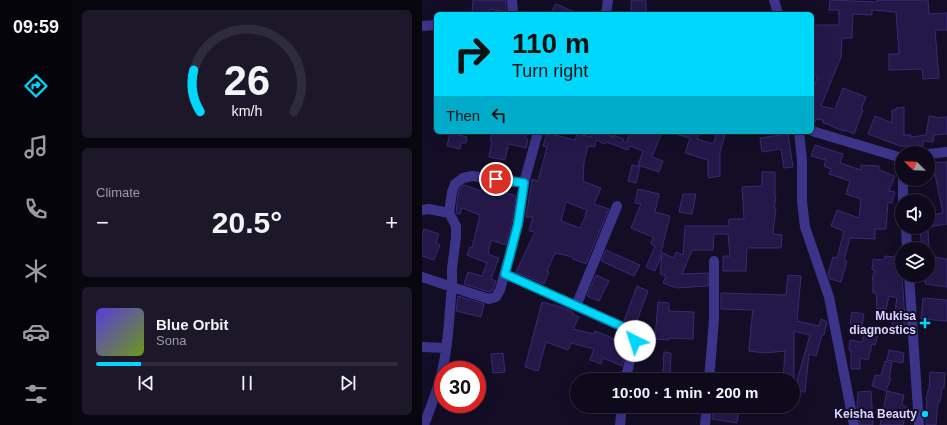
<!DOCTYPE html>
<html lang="en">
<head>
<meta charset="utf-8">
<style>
  :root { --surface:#0e0a1c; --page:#1c1829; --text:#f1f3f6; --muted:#9b9aa3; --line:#2e2b3b; --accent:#00d7fd }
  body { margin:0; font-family:Arial,sans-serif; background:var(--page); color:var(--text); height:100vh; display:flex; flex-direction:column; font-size:15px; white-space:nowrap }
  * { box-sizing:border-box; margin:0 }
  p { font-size:13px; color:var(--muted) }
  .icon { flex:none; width:22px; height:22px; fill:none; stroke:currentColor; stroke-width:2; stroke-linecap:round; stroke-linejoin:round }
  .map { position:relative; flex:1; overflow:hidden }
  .details { display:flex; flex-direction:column; gap:10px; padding:10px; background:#08060f; width:350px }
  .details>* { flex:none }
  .hud { position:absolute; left:12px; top:12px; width:380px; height:122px; border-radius:6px; box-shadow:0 4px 16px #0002,0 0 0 1px var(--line); background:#00d7fd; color:#111; overflow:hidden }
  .needle { width:26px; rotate:293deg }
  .controls { position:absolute; left:473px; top:146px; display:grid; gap:8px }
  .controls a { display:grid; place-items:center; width:40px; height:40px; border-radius:50%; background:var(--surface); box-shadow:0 4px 16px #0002,0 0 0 1px var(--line); font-size:20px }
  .speed { position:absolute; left:12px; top:361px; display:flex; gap:8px; font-size:20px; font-weight:700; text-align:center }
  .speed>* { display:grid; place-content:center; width:52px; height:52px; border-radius:50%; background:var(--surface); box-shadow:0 4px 16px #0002,0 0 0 1px var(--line); line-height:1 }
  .speed .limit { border:6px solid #d22; background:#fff; color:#111 }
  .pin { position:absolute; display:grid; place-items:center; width:34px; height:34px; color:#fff; margin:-17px; border:2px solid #fff; border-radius:50%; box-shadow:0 1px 4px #0007 }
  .me { position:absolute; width:44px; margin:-22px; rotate:319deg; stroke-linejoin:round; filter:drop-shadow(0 0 3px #0008) }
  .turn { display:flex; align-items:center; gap:14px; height:84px; padding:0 12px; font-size:18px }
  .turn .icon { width:52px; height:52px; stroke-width:2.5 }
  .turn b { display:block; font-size:28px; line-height:34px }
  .then { display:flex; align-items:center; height:38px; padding:0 12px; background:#0003; gap:8px; font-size:15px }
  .big { font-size:30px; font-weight:700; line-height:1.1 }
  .details .widget { flex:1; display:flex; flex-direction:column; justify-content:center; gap:6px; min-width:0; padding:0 14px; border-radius:6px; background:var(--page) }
  .details .dial { align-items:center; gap:0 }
  .dial svg { height:104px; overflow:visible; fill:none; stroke:var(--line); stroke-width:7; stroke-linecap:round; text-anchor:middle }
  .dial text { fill:var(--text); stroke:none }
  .song { display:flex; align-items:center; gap:12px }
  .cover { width:48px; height:48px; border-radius:6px; background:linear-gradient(135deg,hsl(250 70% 55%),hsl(80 70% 35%)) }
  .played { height:4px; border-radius:2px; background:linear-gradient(90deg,var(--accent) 15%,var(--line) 15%) }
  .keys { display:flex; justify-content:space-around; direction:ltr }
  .heat { display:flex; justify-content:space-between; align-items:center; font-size:22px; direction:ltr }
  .trip { position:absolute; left:148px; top:373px; width:230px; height:40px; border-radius:20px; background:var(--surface); box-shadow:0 4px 16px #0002,0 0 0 1px var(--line); font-weight:700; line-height:40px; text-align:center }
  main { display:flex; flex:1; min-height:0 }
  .tab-bar { display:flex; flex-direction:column; width:72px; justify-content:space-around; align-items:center; background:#06040b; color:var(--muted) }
  .tab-bar .icon { width:28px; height:28px }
  .tab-bar .selected { color:var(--accent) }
  .tab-bar b { font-size:18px; color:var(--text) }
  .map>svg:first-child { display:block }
  .building { fill:#241849; stroke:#3b2877; fill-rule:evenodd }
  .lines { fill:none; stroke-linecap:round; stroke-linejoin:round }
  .minor { stroke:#3c3489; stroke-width:10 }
  .route-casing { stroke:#008ca4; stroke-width:10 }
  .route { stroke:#00d7fd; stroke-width:7 }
  .poi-dot { fill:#00d7fd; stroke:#130d26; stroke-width:1.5 }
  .labels { text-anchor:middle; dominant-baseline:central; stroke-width:4; stroke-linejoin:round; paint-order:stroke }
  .poi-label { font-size:12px; font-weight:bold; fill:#dad2ff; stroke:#130d26; text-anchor:end }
</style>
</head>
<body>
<main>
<nav class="tab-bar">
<b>09:59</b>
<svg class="icon selected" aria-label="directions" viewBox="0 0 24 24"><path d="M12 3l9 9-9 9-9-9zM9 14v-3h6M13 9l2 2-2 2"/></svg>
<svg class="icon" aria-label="music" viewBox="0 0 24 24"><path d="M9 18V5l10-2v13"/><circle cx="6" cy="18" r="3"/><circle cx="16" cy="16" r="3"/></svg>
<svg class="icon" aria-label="phone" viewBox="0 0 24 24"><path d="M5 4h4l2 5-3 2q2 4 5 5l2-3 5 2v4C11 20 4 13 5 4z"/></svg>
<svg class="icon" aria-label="climate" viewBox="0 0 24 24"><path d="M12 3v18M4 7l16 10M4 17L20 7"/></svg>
<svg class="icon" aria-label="car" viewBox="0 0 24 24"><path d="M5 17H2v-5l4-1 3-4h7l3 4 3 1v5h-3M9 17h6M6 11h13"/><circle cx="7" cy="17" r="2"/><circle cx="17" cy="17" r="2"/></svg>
<svg class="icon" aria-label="filters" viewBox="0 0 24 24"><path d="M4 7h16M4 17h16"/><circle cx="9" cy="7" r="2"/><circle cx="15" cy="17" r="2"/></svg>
</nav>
<section class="details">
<div class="widget dial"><svg viewBox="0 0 100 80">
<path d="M14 69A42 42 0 1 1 86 69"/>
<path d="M14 69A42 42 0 0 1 9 37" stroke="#00d7fd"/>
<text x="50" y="56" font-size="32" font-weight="700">26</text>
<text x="50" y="72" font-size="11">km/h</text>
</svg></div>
<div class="widget"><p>Climate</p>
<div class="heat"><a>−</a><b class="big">20.5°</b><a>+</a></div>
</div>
<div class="widget">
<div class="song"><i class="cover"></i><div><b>Blue Orbit</b><p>Sona</p></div></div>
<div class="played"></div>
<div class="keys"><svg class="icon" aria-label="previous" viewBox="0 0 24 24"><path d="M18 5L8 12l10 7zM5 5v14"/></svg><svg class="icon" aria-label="pause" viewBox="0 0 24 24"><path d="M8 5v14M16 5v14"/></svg><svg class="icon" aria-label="next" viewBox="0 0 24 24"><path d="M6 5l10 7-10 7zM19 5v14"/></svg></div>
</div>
</section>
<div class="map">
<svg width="525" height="425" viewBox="0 0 525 425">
  <rect width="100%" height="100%" fill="#130d26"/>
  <path class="building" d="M51 0H84V12L68 9V14L50 13Z
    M209 0H224V14H209Z
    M408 0 455 2V0H506L507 14 525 13V30H513L517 78 501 79 500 69 467 70V54H477L474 12 450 10V15L431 14 430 38H420L419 57 399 106 413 109 421 88 444 97 439 109 441 110 432 134 423 130 422 131 409 126V125L401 123V120L394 119 392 125 390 124V112L392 103 390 102V92L396 76H390V25H417V10H407Z
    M134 4 157 14H128Z
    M482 107V135H489V137L504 135 507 116 514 117V118L525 117V134L512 135 511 142 501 141V146H478L446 134 453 116 470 123V110H474V108Z
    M71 132H106L103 138 106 139 104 148 88 144 86 146 83 160 67 157 70 141 68 140Z
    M170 132H180L191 137V135L202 139 201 141 204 143 208 132H240L230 157 241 161 237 172 216 165 221 151 208 146 206 150 184 142 183 144 174 140 173 147 166 146 162 162 161 181 179 188 172 204 187 209 164 264 151 259V257L133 253 125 271 127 272 122 284 94 272 113 232 107 231 111 217H104L110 179 116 181 125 147 121 146 125 133 153 140 155 134 169 137ZM144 202 165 210 163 215H164L158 228 139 221Z
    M254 132H278L275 139 291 144 295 132 303 135 298 152V176L286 178V160L263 153 268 138 253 134Z
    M28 133 45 137 44 143H39L38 149 25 146Z
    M366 134 371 167 362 168 359 149 340 152 338 138Z
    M393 145 421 154 418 163 439 170V165L457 166V170L473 176 467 191 473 192 470 203 466 202 464 229H453V239L428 238 422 260 425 261 419 282 408 279 406 274 411 257 415 258 422 231 409 226 415 210 437 218 439 199 424 194 428 181 407 174 409 169 402 166 404 160 389 156Z
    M525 162V224L506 227V216L521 213 513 175H506V163Z
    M210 165 218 167 214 183 206 181Z
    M340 172H353V197H354L352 208H354L351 234 360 235 359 248H325L324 271H301V256H308L306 234H292L291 250H270L260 274 286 273V286L254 288 241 283 244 276 238 274 240 254 233 271 224 267 233 246 229 244 231 237 209 228 219 204 213 203 216 189 237 194 233 212 248 216 239 252 252 258 254 252 261 255 263 226H306L307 219H322L320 187 340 186Z
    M42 185 59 191 61 186 81 193 82 192 94 196 90 223 84 245 69 240 66 254 77 258 69 279 74 281 72 287 70 291 67 292 42 284 46 272 60 276 65 263 45 255 48 247 50 248 58 215 40 208 38 214 34 213 36 194 38 188Z
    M261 194H274L270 214 257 212Z
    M2 229 17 234 14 243 18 245 12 260 0 256V236Z
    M498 230H506L507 249H500Z
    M184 250 218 265 212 276 179 261Z
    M463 256 480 258V275L484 335 469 334 475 298 467 296 464 309H455L454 293H451V279H450L453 270H450L451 259 462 260Z
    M506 256 525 259V287L503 284 504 275H506Z
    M174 275 187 281 177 301 165 296Z
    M366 275 379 276 375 321 397 326 399 319 405 322 402 335H400L394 356 387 354 383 392 372 391 388 335 372 331V380H361L363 351 343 353 327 351 329 326 331 310 299 309V293L364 295Z
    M215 286 226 291 213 326 202 321Z
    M36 296 62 304 59 317 34 311Z
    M501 298 525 300V321L499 319Z
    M120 302 143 308 151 312 150 314 157 317 151 329 172 334 173 331 193 339 195 334H197L198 333 203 335 206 341 200 366 181 358 179 364 168 360 172 349 149 343 146 350 124 342 116 371 103 367Z
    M236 302 247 303V311L272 312 271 339 247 338V340L233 339Z
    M430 312 442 314 440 326 428 324Z
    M444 327 457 331 453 345 450 344 446 360 438 358V369H429V351L427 350 428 340 440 342Z
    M467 350 482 353 481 363 465 360Z
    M242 352 249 353 248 373H241Z
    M81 353 83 372 71 373 69 354Z
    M463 361 470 363 467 378H469L464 391 450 386 453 375 459 376Z
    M508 372 523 373 522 388H520L518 402H516L514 425H504L505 400H504L506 390H507Z
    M449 391 451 425H438L435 408 436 392Z
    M465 391 482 395 480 405 485 407 481 425H458Z
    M292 406 317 410 315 423 290 419Z"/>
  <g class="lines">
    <path class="minor" d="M90 0 91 14
      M352 0 356 14
      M184 14 186 0
      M0 26 14 25
      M390 131 480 158
      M377 132 380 160V202L383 227 407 297 432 425
      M506 154 525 152
      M481 179V201
      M195 206 154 306 207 330 211 335 213 341 203 380
      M0 210 7 209 27 213 34 226V237L30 269V287L67 299 74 297 78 290 96 224 102 183 116 132
      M27 213 30 192 33 184 41 178 50 176 102 183
      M484 227 485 249
      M83 274 154 306
      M487 275 497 425
      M0 277 30 287C27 314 27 341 21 367 17 387 9 406 2 425
      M0 347 24 348
      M287 380 292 319V261
      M198 425 200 406
      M283 425 285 406"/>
  </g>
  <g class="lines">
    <g class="route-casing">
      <path id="route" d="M74 179 102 183 96 224 83 274 208 330 211 335 213 341"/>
    </g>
    <use href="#route" class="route"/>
  </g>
  <g class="poi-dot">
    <path d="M501 317h4v4h4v4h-4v4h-4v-4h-4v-4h4z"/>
    <circle cx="503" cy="414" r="4"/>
  </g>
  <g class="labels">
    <g class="poi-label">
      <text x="494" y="316">Mukisa<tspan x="494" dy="14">diagnostics</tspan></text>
      <text x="495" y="414">Keisha Beauty</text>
    </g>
  </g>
</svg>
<div class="controls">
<a><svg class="needle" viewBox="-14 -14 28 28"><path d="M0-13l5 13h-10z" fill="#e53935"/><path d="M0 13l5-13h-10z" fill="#9b9aa3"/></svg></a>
<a><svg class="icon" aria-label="sound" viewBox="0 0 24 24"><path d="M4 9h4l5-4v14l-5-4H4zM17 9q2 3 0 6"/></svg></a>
<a><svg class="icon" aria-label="layers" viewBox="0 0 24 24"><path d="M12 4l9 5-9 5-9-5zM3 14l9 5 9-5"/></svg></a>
</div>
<div class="speed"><div class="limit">30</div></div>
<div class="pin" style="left:74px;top:179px;background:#d93025"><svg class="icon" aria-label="arrive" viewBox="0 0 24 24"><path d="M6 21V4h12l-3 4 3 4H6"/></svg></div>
<svg class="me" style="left:213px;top:341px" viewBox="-20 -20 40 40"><circle r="19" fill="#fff"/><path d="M0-13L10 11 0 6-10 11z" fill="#00d7fd"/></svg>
<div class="trip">10:00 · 1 min · 200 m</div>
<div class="hud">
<div class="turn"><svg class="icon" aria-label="right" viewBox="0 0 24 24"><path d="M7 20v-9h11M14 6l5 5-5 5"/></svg><div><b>110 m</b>Turn right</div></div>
<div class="then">Then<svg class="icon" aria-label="left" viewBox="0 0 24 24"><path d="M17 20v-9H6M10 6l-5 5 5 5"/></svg></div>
</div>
</div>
</main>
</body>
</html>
